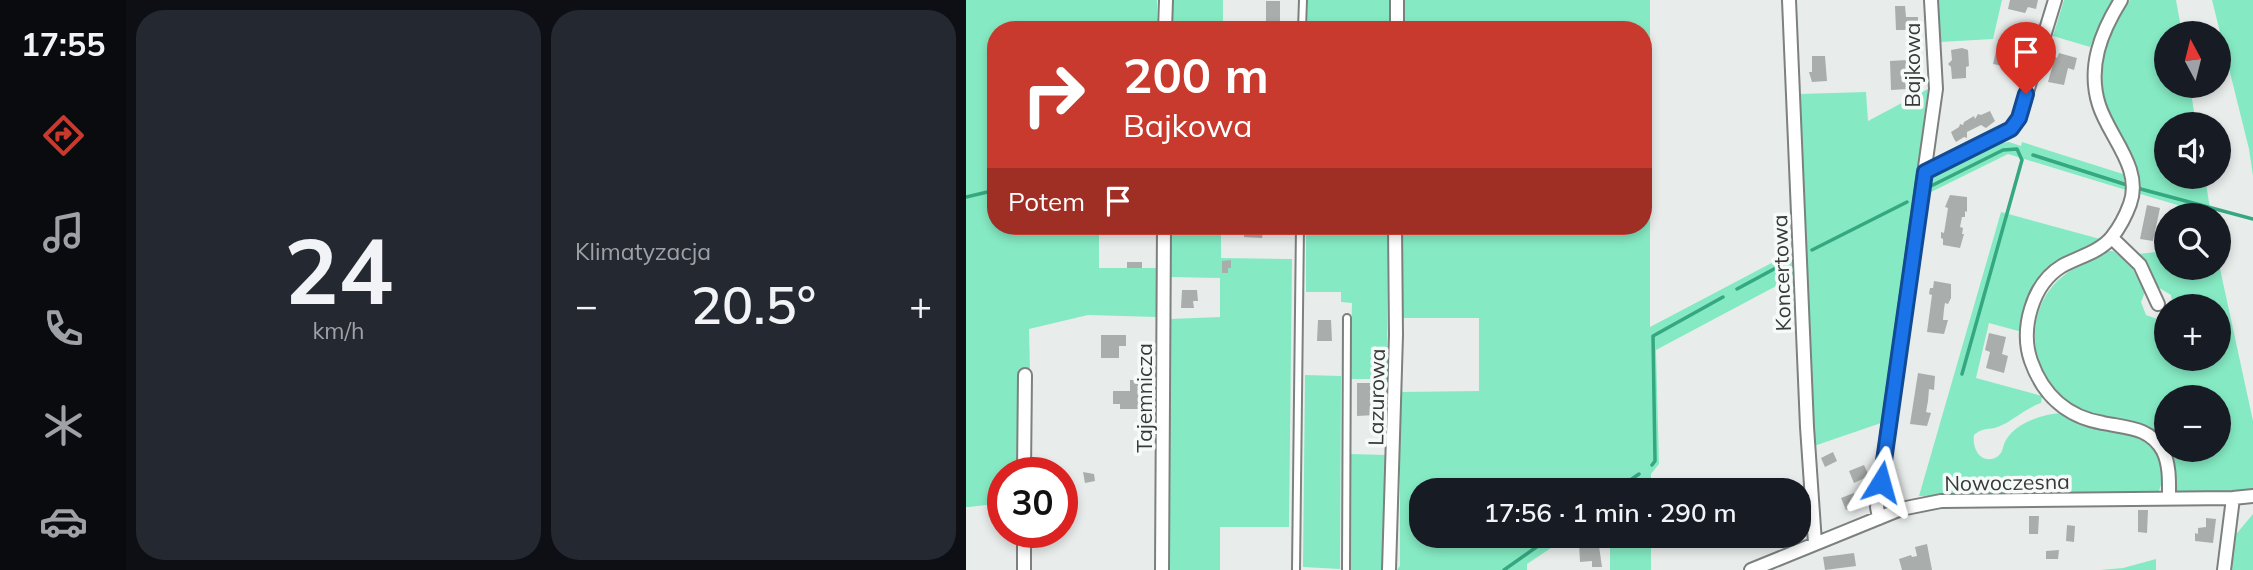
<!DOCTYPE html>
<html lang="pl">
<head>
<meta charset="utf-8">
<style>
  :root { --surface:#171b24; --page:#242831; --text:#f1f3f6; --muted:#9ea1a6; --accent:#c73a2d }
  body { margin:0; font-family:Mulish,sans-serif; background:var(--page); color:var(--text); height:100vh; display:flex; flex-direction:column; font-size:26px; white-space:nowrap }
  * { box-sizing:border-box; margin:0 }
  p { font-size:23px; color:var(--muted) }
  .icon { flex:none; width:38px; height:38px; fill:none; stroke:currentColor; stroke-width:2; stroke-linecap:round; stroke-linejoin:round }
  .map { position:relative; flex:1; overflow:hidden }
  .details { display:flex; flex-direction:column; gap:10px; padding:10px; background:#0d0f14; width:840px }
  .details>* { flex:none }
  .top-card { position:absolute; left:21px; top:21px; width:665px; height:214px; border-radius:28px; box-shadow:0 4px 10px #0003; background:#c73a2d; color:#fff; overflow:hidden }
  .needle { width:46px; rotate:353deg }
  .fabs { position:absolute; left:1188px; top:21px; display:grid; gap:14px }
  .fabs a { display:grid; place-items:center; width:77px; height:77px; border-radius:50%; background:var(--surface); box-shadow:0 4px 10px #0003; font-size:35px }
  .speed { position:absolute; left:21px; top:457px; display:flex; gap:14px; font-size:35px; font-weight:700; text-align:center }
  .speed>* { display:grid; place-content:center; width:91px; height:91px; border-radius:50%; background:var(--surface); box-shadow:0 4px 10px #0003; line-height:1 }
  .speed .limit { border:10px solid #d22; background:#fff; color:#111 }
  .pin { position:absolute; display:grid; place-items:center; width:60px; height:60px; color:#fff; margin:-72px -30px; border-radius:50% 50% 50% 0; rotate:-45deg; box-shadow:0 0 7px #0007 }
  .pin .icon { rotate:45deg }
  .me { position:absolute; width:77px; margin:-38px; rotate:8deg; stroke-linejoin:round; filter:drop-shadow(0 0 5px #0008) }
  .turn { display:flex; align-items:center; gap:24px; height:147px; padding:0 21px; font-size:32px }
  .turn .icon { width:91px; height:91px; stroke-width:2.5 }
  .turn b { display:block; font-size:49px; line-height:60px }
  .then { display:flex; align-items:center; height:66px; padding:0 21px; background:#0003; gap:14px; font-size:26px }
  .big { font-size:52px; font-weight:600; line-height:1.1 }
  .details .tile { flex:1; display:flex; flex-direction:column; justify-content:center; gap:10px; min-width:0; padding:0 24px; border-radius:28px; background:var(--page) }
  .details .dial { align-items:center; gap:0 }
  .dial b { font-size:91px; line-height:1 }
  .heat { display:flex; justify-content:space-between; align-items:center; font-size:38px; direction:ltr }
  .details .tiles { flex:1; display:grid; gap:10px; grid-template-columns:repeat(2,1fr) }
  .trip { position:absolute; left:443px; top:478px; width:402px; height:70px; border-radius:28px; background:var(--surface); box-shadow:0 4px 10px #0003; font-weight:600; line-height:70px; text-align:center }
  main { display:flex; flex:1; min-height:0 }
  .menu { display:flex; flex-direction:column; width:126px; justify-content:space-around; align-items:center; background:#090b0e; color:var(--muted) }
  .menu .icon { width:49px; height:49px }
  .menu .selected { color:var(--accent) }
  .menu b { font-size:32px; color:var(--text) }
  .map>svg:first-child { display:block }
  .green { fill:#85eac3 }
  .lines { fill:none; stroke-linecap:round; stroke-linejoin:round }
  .stream { stroke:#35a781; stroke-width:3.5 }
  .building { fill:#a9aeac }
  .service-casing { stroke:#7c807e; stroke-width:10 }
  .minor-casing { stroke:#7c807e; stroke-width:16 }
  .service { stroke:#fff; stroke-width:6 }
  .minor { stroke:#fff; stroke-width:12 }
  .route-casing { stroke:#114b97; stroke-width:18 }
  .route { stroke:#1a73e8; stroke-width:12 }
  .labels { text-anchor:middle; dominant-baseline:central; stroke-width:7; stroke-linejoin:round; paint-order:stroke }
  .street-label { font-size:21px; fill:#383939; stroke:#f6faf8 }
</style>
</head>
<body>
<main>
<nav class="menu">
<b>17:55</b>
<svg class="icon selected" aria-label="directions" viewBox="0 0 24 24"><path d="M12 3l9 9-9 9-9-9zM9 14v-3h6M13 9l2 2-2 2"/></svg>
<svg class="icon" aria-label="music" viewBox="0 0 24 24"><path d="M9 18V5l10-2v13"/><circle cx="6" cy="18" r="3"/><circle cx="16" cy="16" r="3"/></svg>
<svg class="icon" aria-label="phone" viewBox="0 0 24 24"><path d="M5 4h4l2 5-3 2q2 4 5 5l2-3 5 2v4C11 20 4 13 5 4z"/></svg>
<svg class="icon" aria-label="climate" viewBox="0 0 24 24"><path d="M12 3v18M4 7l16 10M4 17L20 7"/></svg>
<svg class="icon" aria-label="car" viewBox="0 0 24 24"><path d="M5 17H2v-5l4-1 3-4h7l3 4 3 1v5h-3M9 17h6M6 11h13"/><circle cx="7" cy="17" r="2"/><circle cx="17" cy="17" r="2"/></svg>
</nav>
<section class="details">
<div class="tiles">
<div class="tile dial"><b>24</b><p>km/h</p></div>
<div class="tile"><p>Klimatyzacja</p>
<div class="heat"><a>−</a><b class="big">20.5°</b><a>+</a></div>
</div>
</div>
</section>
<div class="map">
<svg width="1287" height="570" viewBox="0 0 1287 570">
  <rect width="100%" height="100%" fill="#e8edeb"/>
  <path class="green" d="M0 0H191V30H30V226H133V268H190V317L122 315 63 329 64 370 55 369V472H37V503L3 507H0Z
    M205 0H257V30H204Z
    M342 0H423V30H341Z
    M437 0H684V327L830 250 831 275 690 350 693 464 685 474V490H455V536H603L561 564V570H431L434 566V392L513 391V318H435V226H677V30H436Z
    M972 0H1036L1027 39 974 42Z
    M1098 0H1148L1136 19 1124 47 1087 36Z
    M1164 0H1210L1216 33H1200V86H1224L1230 124H1200V177H1239L1245 215 1171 193C1171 179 1171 163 1163 151 1159 144 1154 139 1150 133 1122 80 1131 48 1164 0Z
    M1246 0H1287V176L1283 149Z
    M962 89 918 422 848 446 833 94 900 92 902 121Z
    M1043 142 1055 146 1056 142 1157 174 1160 190 1042 154 961 194V180L1036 143Z
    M1035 212 1134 239 1086 267 1056 332 1023 323 1010 378 1076 396 1075 403C1058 409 1048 420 1034 426 1023 431 1019 426 1008 435 1006 448 1014 464 1029 458 1038 454 1036 446 1040 440 1050 423 1077 414 1095 413 1125 439 1177 419 1194 461 1198 472 1197 482 1192 493L953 496Z
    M203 226H255V258L326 259 323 527H254V570H202L203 319 254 317V278L203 277Z
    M340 226H422L421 379H384L386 303 375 302V292H340Z
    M1139 251H1147L1164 264 1179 292 1175 302 1180 315 1191 319 1200 316V359H1253V306H1207L1205 295 1190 286 1180 264 1172 254 1200 251V268H1253V264L1287 421V488L1271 493H1210L1209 468 1203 450H1253V397H1200V444C1175 413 1151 425 1119 412 1070 394 1053 326 1086 287 1100 270 1120 262 1139 251Z
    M339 375 375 376 374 569 337 567Z
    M383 454 421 455 420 570H383Z
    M1287 514V570H1263L1266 539Z
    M644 536H685V570H644Z
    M1190 559V570H1134L1157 568Z"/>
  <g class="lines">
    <path class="stream" d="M1067 155 1161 185
      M965 186 1037 150 1051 149 1056 160 996 374
      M1171 188 1287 219
      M0 197 30 190
      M846 250 941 202
      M771 289 823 261
      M686 465 689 461 687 336 757 297
      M650 490 673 474
      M538 570 586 536"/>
  </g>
  <path class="building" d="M1044 0H1072L1070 9 1062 7 1059 13 1042 9Z
    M300 1H314V23H300Z
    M929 6H939L940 17H952V27L948 28V30H930Z
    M1033 39 1048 42 1049 49 1057 51 1054 63 1046 61 1043 67 1027 64Z
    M996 48 1002 50 1003 66 1000 67V78L986 79 985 67 982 64 986 60 985 50Z
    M1093 53 1111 58 1108 70 1102 68 1098 85 1082 82 1089 57 1091 58Z
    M846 56H859L861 81 846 82 843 72H846Z
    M941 60 943 67 952 66 953 82H943L942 89 925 90 924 61Z
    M1024 111 1029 121 1020 128 1015 125 1001 132V138L998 137 990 142 988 139 985 132 993 127 994 124 997 125 998 122 1008 116 1009 119 1012 114 1015 115Z
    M984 195 1001 197V212L999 211V217H996L994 227 997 228 996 234H998L994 248 977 245V239L975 238V232L978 233 982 208 979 207Z
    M1181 205 1194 208 1187 241 1174 239Z
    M278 226H298L296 238 278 237Z
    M265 260V268H262V273H256V261Z
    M161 262H176V268H161Z
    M968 281 985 284V298L982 304 979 303 978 309 977 320H982L978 334 961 332 966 295 963 294 964 288H967Z
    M216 290H231L232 301H227L228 308H215Z
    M352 320H365L366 341H351Z
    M1023 333 1040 337 1036 354 1042 356 1038 373 1020 368 1024 352 1019 350Z
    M135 335H160V346H153V358H135Z
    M952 373 969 376 968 390 963 389 962 401 960 412 965 413 961 426 944 424Z
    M164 380H177V392H174V409H154V404H147V391H164Z
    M391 383H409L410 415 391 416Z
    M867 452 871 461 859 467 855 458Z
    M898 465 903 476 888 483 883 471Z
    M117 472 128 474 129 481 119 483Z
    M888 493 893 505 880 510 875 498Z
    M1172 510H1182L1181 533 1172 532Z
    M1063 516H1073L1072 534H1063Z
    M1240 518 1250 519 1247 543 1229 541V533L1232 534V528L1240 527Z
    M1101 525 1109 526 1108 542 1100 541Z
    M613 543 633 546 636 567H626V561L614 562Z
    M961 544 966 570H936L933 559 945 555 946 557 951 556 949 547Z
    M1093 550 1092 559H1080V551Z
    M888 553 890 566 859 570 857 557Z"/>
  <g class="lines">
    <g class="service-casing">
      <path id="service" d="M336 30 337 0
        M330 570 334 226
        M380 570 381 318"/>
    </g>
    <g class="minor-casing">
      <path id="minor" d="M823 0 841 427 849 543
        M1155 0C1135 32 1121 67 1133 105 1143 137 1177 168 1164 204 1160 215 1153 228 1146 237 1134 252 1112 257 1096 266 1066 284 1054 329 1065 361 1077 395 1101 417 1137 423 1161 428 1184 427 1197 451 1204 465 1203 483 1203 498
        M199 30 200 0
        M431 30V0
        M959 172 1045 129 1053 118 1089 0
        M1146 238 1174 265 1192 304
        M58 472 59 375
        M913 518 911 507 970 89 965 0
        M58 570V532
        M196 570 198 226
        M423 570 430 335 429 226
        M785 570 935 509 975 501 1267 498 1287 496
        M1258 570 1267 498"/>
    </g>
    <use href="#service" class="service"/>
    <use href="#minor" class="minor"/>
  </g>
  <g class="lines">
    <g class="route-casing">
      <path id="route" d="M915 482 959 172 1045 129 1053 118 1060 94"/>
    </g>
    <use href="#route" class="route"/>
  </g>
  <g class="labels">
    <g class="street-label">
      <text transform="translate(946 65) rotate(-90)">Bajkowa</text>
      <text transform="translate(815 273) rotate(-92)">Koncertowa</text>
      <text transform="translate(410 397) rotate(-89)">Lazurowa</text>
      <text transform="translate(178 398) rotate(-90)">Tajemnicza</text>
      <text transform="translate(1041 482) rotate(-1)">Nowoczesna</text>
    </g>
  </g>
</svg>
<div class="fabs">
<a><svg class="needle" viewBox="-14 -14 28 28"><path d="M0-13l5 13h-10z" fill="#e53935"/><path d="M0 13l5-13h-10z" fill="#9ea1a6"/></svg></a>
<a><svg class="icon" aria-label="sound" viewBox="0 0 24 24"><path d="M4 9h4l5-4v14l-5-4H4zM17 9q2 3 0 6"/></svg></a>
<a><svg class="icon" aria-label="search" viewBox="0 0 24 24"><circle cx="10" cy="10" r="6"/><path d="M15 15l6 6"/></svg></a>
<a>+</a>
<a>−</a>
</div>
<div class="speed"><div class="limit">30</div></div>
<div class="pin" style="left:1060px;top:94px;background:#d93025"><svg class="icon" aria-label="arrive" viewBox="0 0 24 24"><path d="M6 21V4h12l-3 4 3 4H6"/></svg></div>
<svg class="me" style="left:915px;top:482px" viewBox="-20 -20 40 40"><path d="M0-17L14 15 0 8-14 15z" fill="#1a73e8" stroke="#fff" stroke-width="4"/></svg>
<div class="trip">17:56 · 1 min · 290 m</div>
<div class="top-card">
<div class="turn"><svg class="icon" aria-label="right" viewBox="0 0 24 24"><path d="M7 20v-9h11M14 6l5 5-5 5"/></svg><div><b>200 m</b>Bajkowa</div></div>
<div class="then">Potem<svg class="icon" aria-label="arrive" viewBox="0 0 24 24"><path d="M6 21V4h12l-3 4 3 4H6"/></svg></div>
</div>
</div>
</main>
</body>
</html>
